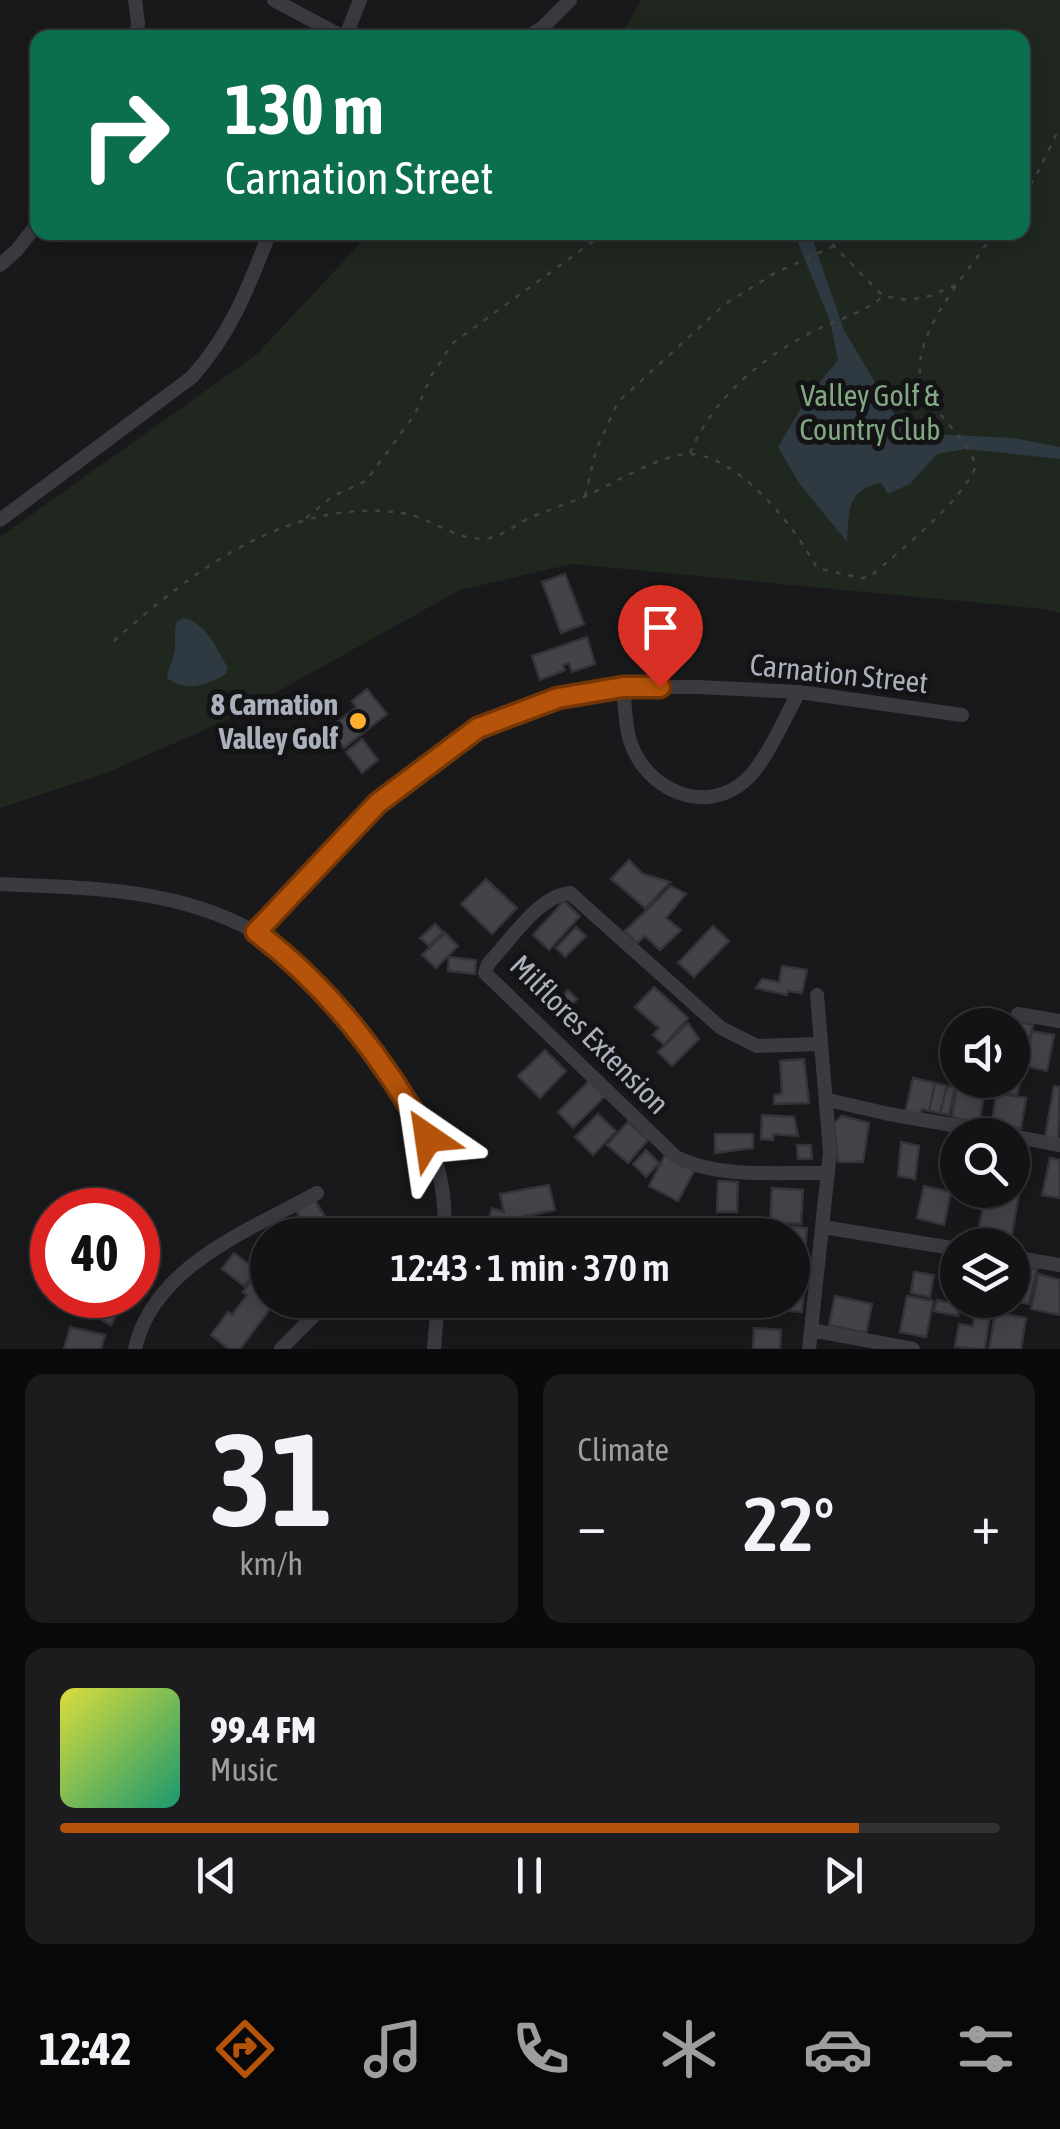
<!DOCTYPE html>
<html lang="en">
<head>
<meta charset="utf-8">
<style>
  :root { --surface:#131315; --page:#1c1c1e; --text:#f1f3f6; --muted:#9d9ea0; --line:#323234; --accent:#b45309 }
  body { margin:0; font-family:"Asap Condensed",sans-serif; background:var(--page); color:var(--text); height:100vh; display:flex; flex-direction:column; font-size:38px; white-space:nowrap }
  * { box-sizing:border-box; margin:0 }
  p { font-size:32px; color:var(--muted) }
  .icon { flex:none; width:55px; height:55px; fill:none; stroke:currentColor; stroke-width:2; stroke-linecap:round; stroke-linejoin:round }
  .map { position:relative; height:1349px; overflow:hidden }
  .drawer { display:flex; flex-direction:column; gap:25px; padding:25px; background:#0a0a0c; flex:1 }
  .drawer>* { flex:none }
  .hud { position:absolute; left:30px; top:30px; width:1000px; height:210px; border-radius:20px; box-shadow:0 5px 25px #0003,0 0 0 2px var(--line); background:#0b6e4f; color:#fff; overflow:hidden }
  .controls { position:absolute; left:940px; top:1008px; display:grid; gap:20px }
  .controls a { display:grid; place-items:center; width:90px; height:90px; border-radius:50%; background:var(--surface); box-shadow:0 5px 25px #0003,0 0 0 2px var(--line); font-size:50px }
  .speed { position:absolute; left:30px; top:1188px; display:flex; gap:20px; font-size:50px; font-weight:700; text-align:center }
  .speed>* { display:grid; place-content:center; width:130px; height:130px; border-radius:50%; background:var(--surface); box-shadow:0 5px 25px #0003,0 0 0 2px var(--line); line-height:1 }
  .speed .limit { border:15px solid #d22; background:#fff; color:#111 }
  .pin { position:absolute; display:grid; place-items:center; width:85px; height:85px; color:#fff; margin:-102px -42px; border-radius:50% 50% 50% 0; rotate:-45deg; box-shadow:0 0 10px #0007 }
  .pin .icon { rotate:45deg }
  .me { position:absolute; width:110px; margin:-55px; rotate:328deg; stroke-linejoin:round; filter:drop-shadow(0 0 8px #0008) }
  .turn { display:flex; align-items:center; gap:35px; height:210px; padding:0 30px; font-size:45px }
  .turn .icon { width:130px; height:130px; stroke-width:2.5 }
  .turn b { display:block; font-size:70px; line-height:85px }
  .big { font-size:75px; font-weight:600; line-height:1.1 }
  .drawer .widget { flex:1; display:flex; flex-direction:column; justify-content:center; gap:15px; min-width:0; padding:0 35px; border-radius:20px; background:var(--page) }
  .drawer .dial { align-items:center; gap:0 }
  .dial b { font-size:130px; line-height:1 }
  .song { display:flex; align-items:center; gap:30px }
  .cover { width:120px; height:120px; border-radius:15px; background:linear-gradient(135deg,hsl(60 70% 55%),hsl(160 70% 35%)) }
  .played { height:10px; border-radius:5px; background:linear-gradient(90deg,var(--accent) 85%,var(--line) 85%) }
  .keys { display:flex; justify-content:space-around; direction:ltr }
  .heat { display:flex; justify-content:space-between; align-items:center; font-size:55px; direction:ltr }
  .drawer .tiles { flex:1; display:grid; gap:25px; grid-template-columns:1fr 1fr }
  .widget:last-child { grid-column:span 2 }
  .trip { position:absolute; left:250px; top:1218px; width:560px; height:100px; border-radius:50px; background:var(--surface); box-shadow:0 5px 25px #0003,0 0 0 2px var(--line); font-weight:600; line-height:100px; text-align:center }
  .tabs { display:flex; height:160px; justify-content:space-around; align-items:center; background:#080808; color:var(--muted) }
  .tabs .icon { width:70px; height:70px }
  .tabs .active { color:var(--accent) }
  .tabs b { font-size:45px; color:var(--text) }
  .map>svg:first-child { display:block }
  .green { fill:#1f271f }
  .water { fill:#2e3941 }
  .building { fill:#434449; stroke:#333338; stroke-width:2.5 }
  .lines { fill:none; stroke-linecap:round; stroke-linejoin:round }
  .path { stroke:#404248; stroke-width:2.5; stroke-dasharray:5 8; stroke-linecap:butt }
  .minor { stroke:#3a3b41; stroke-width:14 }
  .route-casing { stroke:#753606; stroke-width:25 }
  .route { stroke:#b45309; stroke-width:18 }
  .poi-dot { fill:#ffb12e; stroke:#141417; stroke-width:4 }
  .labels { text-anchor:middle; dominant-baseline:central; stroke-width:10; stroke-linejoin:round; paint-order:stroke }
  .park-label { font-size:30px; fill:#81a882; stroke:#141417 }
  .street-label { font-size:30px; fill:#abb1bc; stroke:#141417 }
  .poi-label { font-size:30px; font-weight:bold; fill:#abb1bc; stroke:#141417; text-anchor:end }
</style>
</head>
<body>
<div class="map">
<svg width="1060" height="1349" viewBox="0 0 1060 1349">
  <rect width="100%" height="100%" fill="#19191c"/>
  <path class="green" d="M641 0H1060V613L1043 609 572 564 460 590 225 721 106 773 0 808V537L257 354 370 233 1022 232V38L620 37Z"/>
  <path class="water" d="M810 232 844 330 900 424 929 434 1014 438 1060 447V459L966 449 937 454 910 484 888 494 881 483C846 490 849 512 847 542L799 483 778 447 807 398 838 360 830 321 794 233Z
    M184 618C209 625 215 647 228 668L226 674C207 685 186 693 167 678 168 668 172 663 174 654 177 643 173 632 177 621Z"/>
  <path class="building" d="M565 574 584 624 561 633 542 582Z
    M587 637 595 664 572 672 569 663 563 665 565 670 540 680 532 656Z
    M367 689 387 714 344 748 329 729 356 707 352 701Z
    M362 739 378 760 362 773 346 752Z
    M629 860 643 874 670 882 645 908 611 879Z
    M486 879 517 908 492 934 461 904Z
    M671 886 686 894 666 918 681 930 660 950 645 936 637 943 625 931Z
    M564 901 580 916 549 950 533 935Z
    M435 924 443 932 429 946 420 938Z
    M713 926 729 941 694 977 678 963Z
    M576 927 586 936 565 957 556 948Z
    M445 933 458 946 436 968 422 955Z
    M449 957 476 960 475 974 448 971Z
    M782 966 807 970 802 993 788 991 787 995 756 988 762 979 779 982Z
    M654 987 688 1018 664 1045 653 1035 659 1028 635 1007Z
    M568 990 577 999 557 1020 548 1011Z
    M1009 1019 1033 1025 1021 1076 1012 1074V1025H1008Z
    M688 1023 699 1039 672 1066 658 1052Z
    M1032 1031 1054 1035 1047 1071 1025 1066Z
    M545 1050 566 1071 540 1098 518 1076Z
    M804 1059 809 1103 774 1104V1095L782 1094 780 1061Z
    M913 1078 935 1083 929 1111 922 1109 920 1117 905 1113Z
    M1012 1078 1020 1080 1017 1095 996 1092 998 1080Z
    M960 1080H987L984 1094 958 1089Z
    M589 1081 605 1096 573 1128 558 1112Z
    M935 1083 947 1086 940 1113 929 1111Z
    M947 1086 955 1087 949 1115 940 1113Z
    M1054 1086 1060 1087 1058 1140 1045 1137Z
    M956 1090 984 1096 979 1123 952 1117Z
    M996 1093 1026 1098 1021 1129 992 1124Z
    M598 1114 616 1131 593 1155 575 1137Z
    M762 1115 794 1117 798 1136 773 1134V1140L761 1139Z
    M842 1116 869 1123 863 1162H838L834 1123Z
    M628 1122 648 1140 628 1163 607 1145Z
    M715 1134H753V1148L715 1153Z
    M901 1142 919 1146 915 1179 898 1176Z
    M797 1145H811L812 1159H798Z
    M646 1150 659 1163 646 1177 633 1164Z
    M665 1155 694 1171 678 1201 649 1186Z
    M1050 1158 1060 1160V1198L1042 1195Z
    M718 1181 738 1182 737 1212H717Z
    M549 1185 555 1210 522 1217 552 1225 549 1235H478L481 1224 487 1225 492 1208 504 1212 500 1194Z
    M924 1186 951 1192 944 1225 917 1218Z
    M772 1188 803 1190 801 1224 770 1222Z
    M986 1190 1019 1195 1011 1239 978 1233Z
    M314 1199 333 1229 324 1235H311L296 1211Z
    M283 1223 307 1232 306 1235H278Z
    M769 1224 807 1228 805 1253 792 1252V1235H767Z
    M234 1253 257 1270 244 1286 222 1269Z
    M1012 1264 1037 1269 1029 1304 1008 1300H1012Z
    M261 1267 268 1272V1300H277L240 1349H229L211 1335 228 1312 232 1315 247 1295 243 1292Z
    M914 1272 934 1275 930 1297 911 1293Z
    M1038 1274 1060 1280V1315L1031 1309Z
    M792 1279 805 1280 802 1312 762 1309V1300H792Z
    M90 1295H127L111 1325 82 1309Z
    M835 1296 872 1304 866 1333 829 1325Z
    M907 1296 933 1301 926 1337 900 1332Z
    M937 1300 960 1305 958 1316 934 1311Z
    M963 1300H993L991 1310 962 1306Z
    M975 1311 990 1314 985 1349 955 1347 959 1324 973 1326Z
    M995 1312 1026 1318 1021 1349H989Z
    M70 1327 105 1335 101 1349H64Z
    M754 1328 781 1330 780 1349H753Z"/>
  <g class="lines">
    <path class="path" d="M1022 195 1034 180 1060 127
      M827 232 834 246 883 296 908 300 930 296 958 284
      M690 453C713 398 762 357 814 331 838 319 863 314 883 296
      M585 496 596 450 618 402 725 304 775 273 834 246
      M306 518 333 496 366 481 415 414 431 376 453 343 606 232
      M114 641C193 570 290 497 402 513 432 517 456 543 489 538 502 536 517 524 529 518 548 510 567 504 586 496 613 484 662 453 691 454 740 457 795 527 817 568L861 578 870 577C901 549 961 503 976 466 967 439 941 420 927 396 897 345 969 273 995 232"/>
    <path class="minor" d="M135 0 138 23 136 38
      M274 0 345 38 360 0
      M525 38 542 28 570 0
      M0 265 17 250 38 223
      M0 520 192 377C232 332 248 288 270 232
      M623 687C625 704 625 725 630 741 646 791 707 817 747 779 767 760 785 717 799 692
      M0 884C86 888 176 888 253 931 322 969 376 1057 418 1120 438 1156 447 1195 444 1235
      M256 932 378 803 478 728 558 698 623 687H697L799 692 962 715
      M1018 1014 1060 1021
      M820 1044 757 1046 721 1028 570 893C538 896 510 941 488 964L485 973 676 1157C720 1179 779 1172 828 1173
      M828 1100 889 1114 1010 1135
      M1012 1136 1060 1145
      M823 1227 958 1249
      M1012 1257 1060 1265
      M811 1330 913 1349
      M135 1349C153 1266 250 1230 317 1193
      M281 1349 329 1300
      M434 1349 438 1300
      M809 1349 830 1152 817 995"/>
  </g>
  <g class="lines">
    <g class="route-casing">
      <path id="route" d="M428 1138C385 1060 327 985 256 932L378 803 478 728 558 698 623 687H660"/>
    </g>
    <use href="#route" class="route"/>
  </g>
  <circle class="poi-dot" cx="358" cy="721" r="10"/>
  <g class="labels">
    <g class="park-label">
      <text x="870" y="395">Valley Golf &amp;<tspan x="870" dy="34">Country Club</tspan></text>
    </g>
    <g class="street-label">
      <text transform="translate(839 673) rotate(6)">Carnation Street</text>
      <text transform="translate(590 1034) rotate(45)">Milflores Extension</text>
    </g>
    <g class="poi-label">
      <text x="338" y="704">8 Carnation<tspan x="338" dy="34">Valley Golf</tspan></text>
    </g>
  </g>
</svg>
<div class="controls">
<a><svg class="icon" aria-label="sound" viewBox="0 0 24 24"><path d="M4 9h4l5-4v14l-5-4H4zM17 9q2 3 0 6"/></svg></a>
<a><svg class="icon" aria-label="search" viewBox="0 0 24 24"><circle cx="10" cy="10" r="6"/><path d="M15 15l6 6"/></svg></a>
<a><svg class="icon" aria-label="layers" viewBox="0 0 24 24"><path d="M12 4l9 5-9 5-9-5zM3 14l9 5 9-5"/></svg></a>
</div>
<div class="speed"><div class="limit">40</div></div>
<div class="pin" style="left:660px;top:687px;background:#d93025"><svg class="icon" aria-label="arrive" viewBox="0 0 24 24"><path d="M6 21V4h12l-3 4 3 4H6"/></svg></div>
<svg class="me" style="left:428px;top:1138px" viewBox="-20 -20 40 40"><path d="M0-17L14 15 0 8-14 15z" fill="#b45309" stroke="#fff" stroke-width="4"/></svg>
<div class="trip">12:43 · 1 min · 370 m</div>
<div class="hud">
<div class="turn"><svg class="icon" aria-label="right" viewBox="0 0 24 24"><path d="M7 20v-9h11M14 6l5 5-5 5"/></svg><div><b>130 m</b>Carnation Street</div></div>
</div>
</div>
<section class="drawer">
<div class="tiles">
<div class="widget dial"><b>31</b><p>km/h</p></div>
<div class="widget"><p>Climate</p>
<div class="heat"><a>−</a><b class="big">22°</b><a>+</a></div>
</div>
<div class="widget">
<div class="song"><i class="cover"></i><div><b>99.4 FM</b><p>Music</p></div></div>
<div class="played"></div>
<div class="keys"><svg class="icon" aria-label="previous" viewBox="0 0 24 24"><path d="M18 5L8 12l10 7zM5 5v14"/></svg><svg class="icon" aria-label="pause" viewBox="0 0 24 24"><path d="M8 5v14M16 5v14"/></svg><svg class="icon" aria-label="next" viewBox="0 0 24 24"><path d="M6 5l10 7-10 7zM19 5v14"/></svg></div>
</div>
</div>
</section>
<nav class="tabs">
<b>12:42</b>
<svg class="icon active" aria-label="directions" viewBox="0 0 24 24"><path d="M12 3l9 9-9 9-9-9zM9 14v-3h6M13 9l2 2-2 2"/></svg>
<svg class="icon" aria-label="music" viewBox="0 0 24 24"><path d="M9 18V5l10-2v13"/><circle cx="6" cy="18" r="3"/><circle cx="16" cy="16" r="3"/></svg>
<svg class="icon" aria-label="phone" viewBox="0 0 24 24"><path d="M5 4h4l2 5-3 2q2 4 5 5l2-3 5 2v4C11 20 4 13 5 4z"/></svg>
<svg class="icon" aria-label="climate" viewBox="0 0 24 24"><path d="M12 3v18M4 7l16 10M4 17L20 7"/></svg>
<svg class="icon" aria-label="car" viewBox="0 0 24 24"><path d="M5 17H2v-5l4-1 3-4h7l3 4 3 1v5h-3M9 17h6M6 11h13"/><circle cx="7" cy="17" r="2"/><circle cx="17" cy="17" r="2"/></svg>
<svg class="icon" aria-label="filters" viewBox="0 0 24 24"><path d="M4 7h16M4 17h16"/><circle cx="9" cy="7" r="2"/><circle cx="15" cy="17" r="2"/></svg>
</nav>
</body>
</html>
